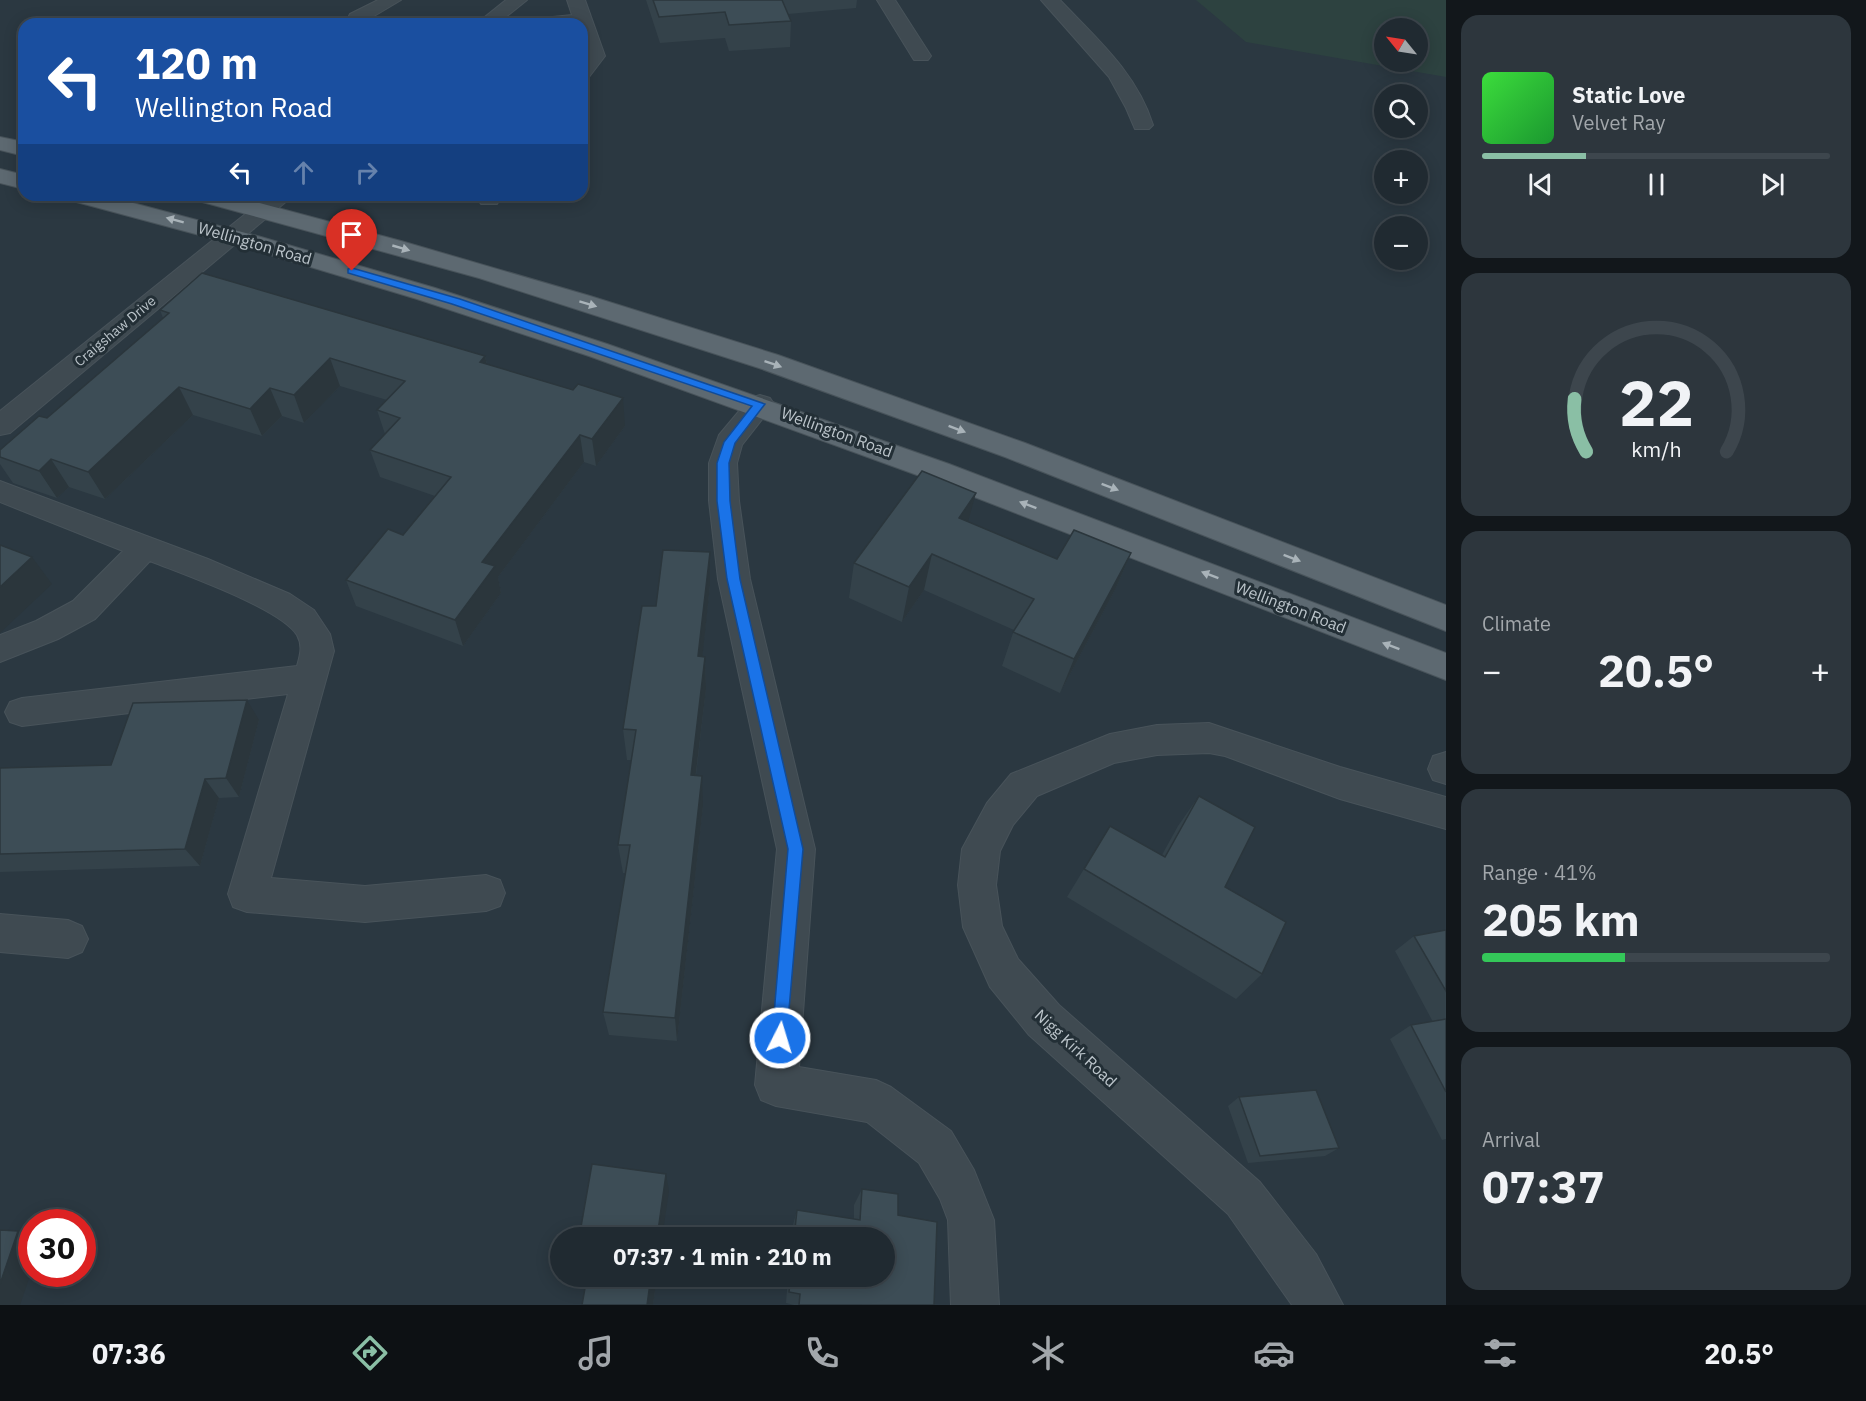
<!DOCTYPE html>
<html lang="en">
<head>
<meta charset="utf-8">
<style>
  :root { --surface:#202a31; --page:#2d363d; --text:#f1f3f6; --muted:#a2a7ab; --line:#3d464d; --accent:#8abfa5 }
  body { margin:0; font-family:"IBM Plex Sans",sans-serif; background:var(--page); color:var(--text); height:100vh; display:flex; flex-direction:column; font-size:22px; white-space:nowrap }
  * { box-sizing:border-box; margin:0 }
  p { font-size:20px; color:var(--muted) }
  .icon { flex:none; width:33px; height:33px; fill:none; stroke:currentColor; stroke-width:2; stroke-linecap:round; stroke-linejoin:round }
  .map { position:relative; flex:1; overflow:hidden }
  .drawer { display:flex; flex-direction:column; gap:15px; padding:15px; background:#12171b; width:420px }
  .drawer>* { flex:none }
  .guide { position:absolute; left:18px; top:18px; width:570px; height:183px; border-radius:18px; box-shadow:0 3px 15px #0003,0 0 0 2px var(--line); background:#1a4fa0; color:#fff; overflow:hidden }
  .needle { width:39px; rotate:300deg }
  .buttons { position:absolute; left:1374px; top:18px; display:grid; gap:12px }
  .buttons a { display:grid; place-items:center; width:54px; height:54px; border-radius:50%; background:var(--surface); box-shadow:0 3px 15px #0003,0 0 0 2px var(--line); font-size:30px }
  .speed { position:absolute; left:18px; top:1209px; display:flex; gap:12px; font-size:30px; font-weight:700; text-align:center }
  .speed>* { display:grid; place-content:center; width:78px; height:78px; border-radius:50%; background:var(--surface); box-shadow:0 3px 15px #0003,0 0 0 2px var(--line); line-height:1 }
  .speed .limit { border:9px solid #d22; background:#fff; color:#111 }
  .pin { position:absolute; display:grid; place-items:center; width:51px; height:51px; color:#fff; margin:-62px -26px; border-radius:50% 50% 50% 0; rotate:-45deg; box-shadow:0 0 6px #0007 }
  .pin .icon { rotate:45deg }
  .me { position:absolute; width:66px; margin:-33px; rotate:5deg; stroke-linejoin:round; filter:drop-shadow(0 0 4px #0008) }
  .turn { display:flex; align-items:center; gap:21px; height:126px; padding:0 18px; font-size:27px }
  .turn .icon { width:78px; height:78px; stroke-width:2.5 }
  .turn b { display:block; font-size:42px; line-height:51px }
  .lanes { display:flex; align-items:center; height:57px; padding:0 18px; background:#0003; justify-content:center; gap:30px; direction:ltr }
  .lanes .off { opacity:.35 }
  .big { font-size:45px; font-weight:800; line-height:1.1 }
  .drawer .widget { flex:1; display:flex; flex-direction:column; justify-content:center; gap:9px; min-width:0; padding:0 21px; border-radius:18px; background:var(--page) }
  .drawer .dial { align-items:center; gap:0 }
  .dial svg { height:156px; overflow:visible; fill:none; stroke:var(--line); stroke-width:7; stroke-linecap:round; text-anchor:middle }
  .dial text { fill:var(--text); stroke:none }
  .song { display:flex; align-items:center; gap:18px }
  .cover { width:72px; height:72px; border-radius:9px; background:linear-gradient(135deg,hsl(120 70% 55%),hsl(130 70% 35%)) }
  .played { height:6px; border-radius:3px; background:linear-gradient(90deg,var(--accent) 30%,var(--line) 30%) }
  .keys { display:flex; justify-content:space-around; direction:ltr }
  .heat { display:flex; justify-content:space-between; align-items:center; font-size:33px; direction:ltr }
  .charge { height:9px; border-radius:4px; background:linear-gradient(90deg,#34c759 41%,var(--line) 0) }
  .trip { position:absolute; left:550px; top:1227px; width:345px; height:60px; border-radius:30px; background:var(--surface); box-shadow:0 3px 15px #0003,0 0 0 2px var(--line); font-weight:800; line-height:60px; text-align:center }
  .dock { display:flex; height:96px; justify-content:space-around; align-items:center; background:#0d1114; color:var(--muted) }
  .dock .icon { width:42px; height:42px }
  .dock .current { color:var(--accent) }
  .dock b { font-size:27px; color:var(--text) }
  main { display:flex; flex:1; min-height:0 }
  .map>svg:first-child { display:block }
  .green { fill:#2d4240; fill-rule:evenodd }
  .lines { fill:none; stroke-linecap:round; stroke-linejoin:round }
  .minor-casing { stroke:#48535a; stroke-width:2 }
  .major-casing { stroke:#48535a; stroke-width:2 }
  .minor { fill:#3f4a51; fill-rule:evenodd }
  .major { fill:#5d6971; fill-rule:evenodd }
  .wall { fill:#34424a }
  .shaded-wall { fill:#2b363c }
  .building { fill:#3d4d56; stroke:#2b363c; stroke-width:1.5 }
  .oneway { fill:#a9b3b9 }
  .route { fill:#1a73e8; stroke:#114b97; stroke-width:1.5 }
  .labels { text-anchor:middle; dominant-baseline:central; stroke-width:6; stroke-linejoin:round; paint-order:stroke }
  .far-street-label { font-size:14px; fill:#bcc5cb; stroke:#232f36 }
  .street-label { font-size:16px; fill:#bcc5cb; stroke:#232f36 }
</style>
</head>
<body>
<main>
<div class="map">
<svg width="1446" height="1305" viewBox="0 0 1446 1305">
  <rect width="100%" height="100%" fill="#2b3841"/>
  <path class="green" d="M1196 0H1446V77L1246 42ZM1384 28H1418V62H1384Z"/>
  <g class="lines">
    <g class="minor-casing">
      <path id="minor" d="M378 0H401L364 22H350L348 18 350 14Z
        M506 0H527L497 24H476Z
        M567 0H585L605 56 589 77 582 79V60L585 56 582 46V24H534L543 18 572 15Z
        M877 0H895L931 56 928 60H914Z
        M1041 0H1060C1096 38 1137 73 1153 125L1149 129H1135L1126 108 1109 77Z
        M269 195H294L10 433 0 435V411Z
        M480 195H502L497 204H481L478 199Z
        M760 395 770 398 774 404 742 445 737 463 739 501 750 579 815 849 799 1067 876 1080 891 1087 951 1131 974 1170 994 1220 999 1305H951L948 1220 940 1199 919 1163 867 1122 776 1106 761 1100 755 1085 777 849 718 579 709 501V463L719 435 750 398Z
        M0 481 208 559 290 594 314 610 330 634 334 651 271 878 365 886 486 875 500 880 505 893 500 906 486 911 365 922 247 912 233 907 228 894 288 694 22 726 10 722 5 712 10 702 22 698 297 666C300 655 303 646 297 635 280 608 182 574 150 561L95 619 58 639 0 662V635L36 621 73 601 123 551 0 502Z
        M1209 723 1340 767 1446 797V829L1340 799 1225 756 1209 753 1157 755 1114 763 1037 796 1013 825 1000 851 996 885 1002 926 1018 959 1059 1005 1260 1182 1316 1254 1343 1305H1292L1228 1214 1029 1035 990 987 963 927 958 885 962 849 987 803 1011 774 1110 734 1157 725Z
        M1446 752V784L1433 780 1428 769 1433 756Z
        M0 914 68 920 82 926 88 939 82 952 68 958 0 952Z"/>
    </g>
    <g class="major-casing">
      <path id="major" d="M0 137 24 142V156L0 150Z
        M0 169 24 175V189L0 183Z
        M66 195H103L261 237 435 288 607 344 949 464 1446 653V680L928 479 589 356 417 299 244 247 69 200Z
        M192 195H230L401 241 590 296 778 355 1025 443 1446 605V631L1005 457 759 368 479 278 195 200Z"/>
    </g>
    <use href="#minor" class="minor"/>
    <use href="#major" class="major"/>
  </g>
  <path class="wall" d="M646 0H857L856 8 788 14 791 21 790 47 729 51 725 38 660 43Z
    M160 310 485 356 487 364 625 426 596 466 584 462 498 577 501 593 463 646 356 606 346 580 403 535 435 496 380 477 370 450 385 434 377 410 387 400 340 386 304 423 282 416 262 436 193 415 105 499 69 487 57 498 13 483 0 464V450L47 418 163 318Z
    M968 522 1057 559 1131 553 1116 588 1060 693 1002 666 1014 630 924 590 902 622 849 598 854 563Z
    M710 552V585L702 656 705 657 706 689 696 775 703 806 677 1041 609 1035 603 1012 625 873H623L618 845 632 760H627L623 729 656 606Z
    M259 720 239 797 219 798 200 866 0 872V768L111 765Z
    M1199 796 1225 887 1262 974 1236 999 1067 897 1084 869 1162 855 1178 826Z
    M1446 930V1139L1442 1140 1390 1039 1411 1025 1433 1022 1395 951 1414 936Z
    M1239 1097 1339 1148 1325 1156 1248 1163 1228 1106Z
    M862 1189 898 1215 934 1305H794L786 1303 788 1276H885V1238H792L793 1225 797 1210 854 1219V1205Z
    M574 1276H657L653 1305H582L585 1287H581Z"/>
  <path class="shaded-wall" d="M485 356 491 384 480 362Z
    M330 358 340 386 304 423 294 395Z
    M179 387 193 415 105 499 88 472Z
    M270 388 282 416 262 436 250 409Z
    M623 398 625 426 596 466 592 439Z
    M580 435 584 462 498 577 501 593 463 646 455 620 482 562Z
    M51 459 69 487 57 498 39 471Z
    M976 493 966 529 959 518Z
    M710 552V585L699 688 698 656Z
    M1131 553 1116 588 1060 693 1074 659Z
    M932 554 924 590 902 622 909 587Z
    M32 557 52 584 0 633V587Z
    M705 657 706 689 692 805 691 775Z
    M247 700 259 720 239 797 226 778Z
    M702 776 703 806 677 1041 675 1018Z
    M205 779 219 798 200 866 185 849Z
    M666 1174 669 1191 662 1238H657Z
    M18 1231 32 1235V1270L20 1305H0V1284Z
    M651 1276H657L653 1305H647Z"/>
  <path class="building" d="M653 0H782L791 21 729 25 725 12 659 17Z
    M202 273 485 356 480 362 573 390 578 384 623 398 592 439 580 435 482 562 495 566 455 620 346 580 388 529 403 535 451 477 370 450 400 418 377 410 405 381 330 358 294 395 270 388 250 409 179 387 88 472 51 459 39 471 0 457V450L39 416 47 418 169 313 160 310Z
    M922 471 976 493 959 518 1057 559 1074 530 1131 553 1074 659 1013 632 1034 599 932 554 909 587 854 563Z
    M0 545 32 557 0 587Z
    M663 550 710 552 698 656 705 657 691 775 702 776 675 1018 603 1012 630 845H618L636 730 623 729 642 606H656Z
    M247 700 226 778 205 779 185 849 0 854V768L111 765 133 703Z
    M1199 796 1255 827 1225 887 1286 922 1262 974 1084 869 1110 826 1165 857Z
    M1446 930V991L1414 936Z
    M1446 1019V1092L1411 1025Z
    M1316 1090 1339 1148 1260 1156 1239 1097Z
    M592 1164 666 1174 657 1238H579Z
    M862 1189 898 1194V1215L937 1222 934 1305H799L800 1294 789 1292 791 1276H885V1238H794L797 1210 860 1220Z
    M0 1230 18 1231 0 1284Z
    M585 1276H651L647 1305H582L587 1277Z"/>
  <defs><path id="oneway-solid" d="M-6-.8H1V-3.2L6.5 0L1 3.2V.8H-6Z" transform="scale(1.5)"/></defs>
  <g class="oneway">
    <use href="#oneway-solid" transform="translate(175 220) rotate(-165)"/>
    <use href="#oneway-solid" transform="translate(401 248) rotate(16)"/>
    <use href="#oneway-solid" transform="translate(588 304) rotate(17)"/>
    <use href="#oneway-solid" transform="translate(773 364) rotate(19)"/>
    <use href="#oneway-solid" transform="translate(957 429) rotate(21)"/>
    <use href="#oneway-solid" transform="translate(1110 487) rotate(21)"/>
    <use href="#oneway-solid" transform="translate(1028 505) rotate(-159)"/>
    <use href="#oneway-solid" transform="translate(1292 558) rotate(21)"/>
    <use href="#oneway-solid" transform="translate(1210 575) rotate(-159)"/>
    <use href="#oneway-solid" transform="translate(1391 646) rotate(-159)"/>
  </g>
  <path class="route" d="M352 268 460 299 765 404 735 443 729 463 730 501 740 579 803 849 786 1044 780 1047 774 1044 772 1038 788 849 727 579 717 501V463L724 442 752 406 452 304 348 273V269Z"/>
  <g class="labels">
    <g class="far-street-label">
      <text transform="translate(115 331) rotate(-40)">Craigshaw Drive</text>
    </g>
    <g class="street-label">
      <text transform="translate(255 243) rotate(16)">Wellington Road</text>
      <text transform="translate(837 432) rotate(20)">Wellington Road</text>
      <text transform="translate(1291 607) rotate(21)">Wellington Road</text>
      <text transform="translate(1076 1048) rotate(43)">Nigg Kirk Road</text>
    </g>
  </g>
</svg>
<div class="buttons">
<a><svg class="needle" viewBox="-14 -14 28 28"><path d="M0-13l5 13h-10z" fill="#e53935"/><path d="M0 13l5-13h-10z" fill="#a2a7ab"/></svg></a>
<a><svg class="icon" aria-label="search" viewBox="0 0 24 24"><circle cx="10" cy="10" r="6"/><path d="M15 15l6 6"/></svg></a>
<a>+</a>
<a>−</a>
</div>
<div class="speed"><div class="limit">30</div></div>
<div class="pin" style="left:352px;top:271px;background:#d93025"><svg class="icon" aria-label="arrive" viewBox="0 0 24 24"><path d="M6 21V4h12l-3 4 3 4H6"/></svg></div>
<svg class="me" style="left:780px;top:1038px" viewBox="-20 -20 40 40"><circle r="17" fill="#1a73e8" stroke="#fff" stroke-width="3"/><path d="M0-11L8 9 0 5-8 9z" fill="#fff"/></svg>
<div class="trip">07:37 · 1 min · 210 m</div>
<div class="guide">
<div class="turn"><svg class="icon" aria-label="left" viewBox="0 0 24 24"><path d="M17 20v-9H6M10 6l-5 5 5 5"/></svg><div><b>120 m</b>Wellington Road</div></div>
<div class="lanes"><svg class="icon" aria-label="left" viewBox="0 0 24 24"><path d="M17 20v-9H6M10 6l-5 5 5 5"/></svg><svg class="icon off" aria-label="ahead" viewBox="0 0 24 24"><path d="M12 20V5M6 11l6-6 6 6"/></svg><svg class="icon off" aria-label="right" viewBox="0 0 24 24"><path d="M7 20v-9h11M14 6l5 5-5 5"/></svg></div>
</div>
</div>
<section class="drawer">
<div class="widget">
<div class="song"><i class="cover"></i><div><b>Static Love</b><p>Velvet Ray</p></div></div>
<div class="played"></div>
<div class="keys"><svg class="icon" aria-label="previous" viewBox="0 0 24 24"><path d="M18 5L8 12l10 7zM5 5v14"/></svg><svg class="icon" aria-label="pause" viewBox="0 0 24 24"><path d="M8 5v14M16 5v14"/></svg><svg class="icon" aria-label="next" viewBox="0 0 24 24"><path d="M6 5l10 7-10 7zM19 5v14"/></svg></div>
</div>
<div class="widget dial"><svg viewBox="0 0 100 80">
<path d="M14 69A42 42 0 1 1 86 69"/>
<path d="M14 69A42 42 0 0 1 8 42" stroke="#8abfa5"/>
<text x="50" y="56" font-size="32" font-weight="700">22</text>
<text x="50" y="72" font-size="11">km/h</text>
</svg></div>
<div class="widget"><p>Climate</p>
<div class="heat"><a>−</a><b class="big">20.5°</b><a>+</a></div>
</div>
<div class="widget"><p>Range · 41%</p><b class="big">205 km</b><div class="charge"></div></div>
<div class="widget"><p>Arrival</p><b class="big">07:37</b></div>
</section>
</main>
<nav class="dock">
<b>07:36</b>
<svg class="icon current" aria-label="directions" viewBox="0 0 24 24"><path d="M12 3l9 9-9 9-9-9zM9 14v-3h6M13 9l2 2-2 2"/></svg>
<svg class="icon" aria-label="music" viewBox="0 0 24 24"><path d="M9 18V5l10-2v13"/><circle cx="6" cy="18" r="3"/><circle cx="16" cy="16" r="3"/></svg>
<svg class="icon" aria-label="phone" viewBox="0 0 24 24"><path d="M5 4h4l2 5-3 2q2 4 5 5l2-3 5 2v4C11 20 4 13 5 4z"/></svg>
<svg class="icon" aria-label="climate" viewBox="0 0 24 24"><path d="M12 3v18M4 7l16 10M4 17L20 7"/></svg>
<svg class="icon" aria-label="car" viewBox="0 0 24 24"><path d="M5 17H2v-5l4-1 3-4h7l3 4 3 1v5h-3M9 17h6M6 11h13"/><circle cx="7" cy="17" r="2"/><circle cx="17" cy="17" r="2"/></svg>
<svg class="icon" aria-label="filters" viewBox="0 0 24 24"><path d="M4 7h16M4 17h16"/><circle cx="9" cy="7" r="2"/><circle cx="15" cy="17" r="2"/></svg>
<b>20.5°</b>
</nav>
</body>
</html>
